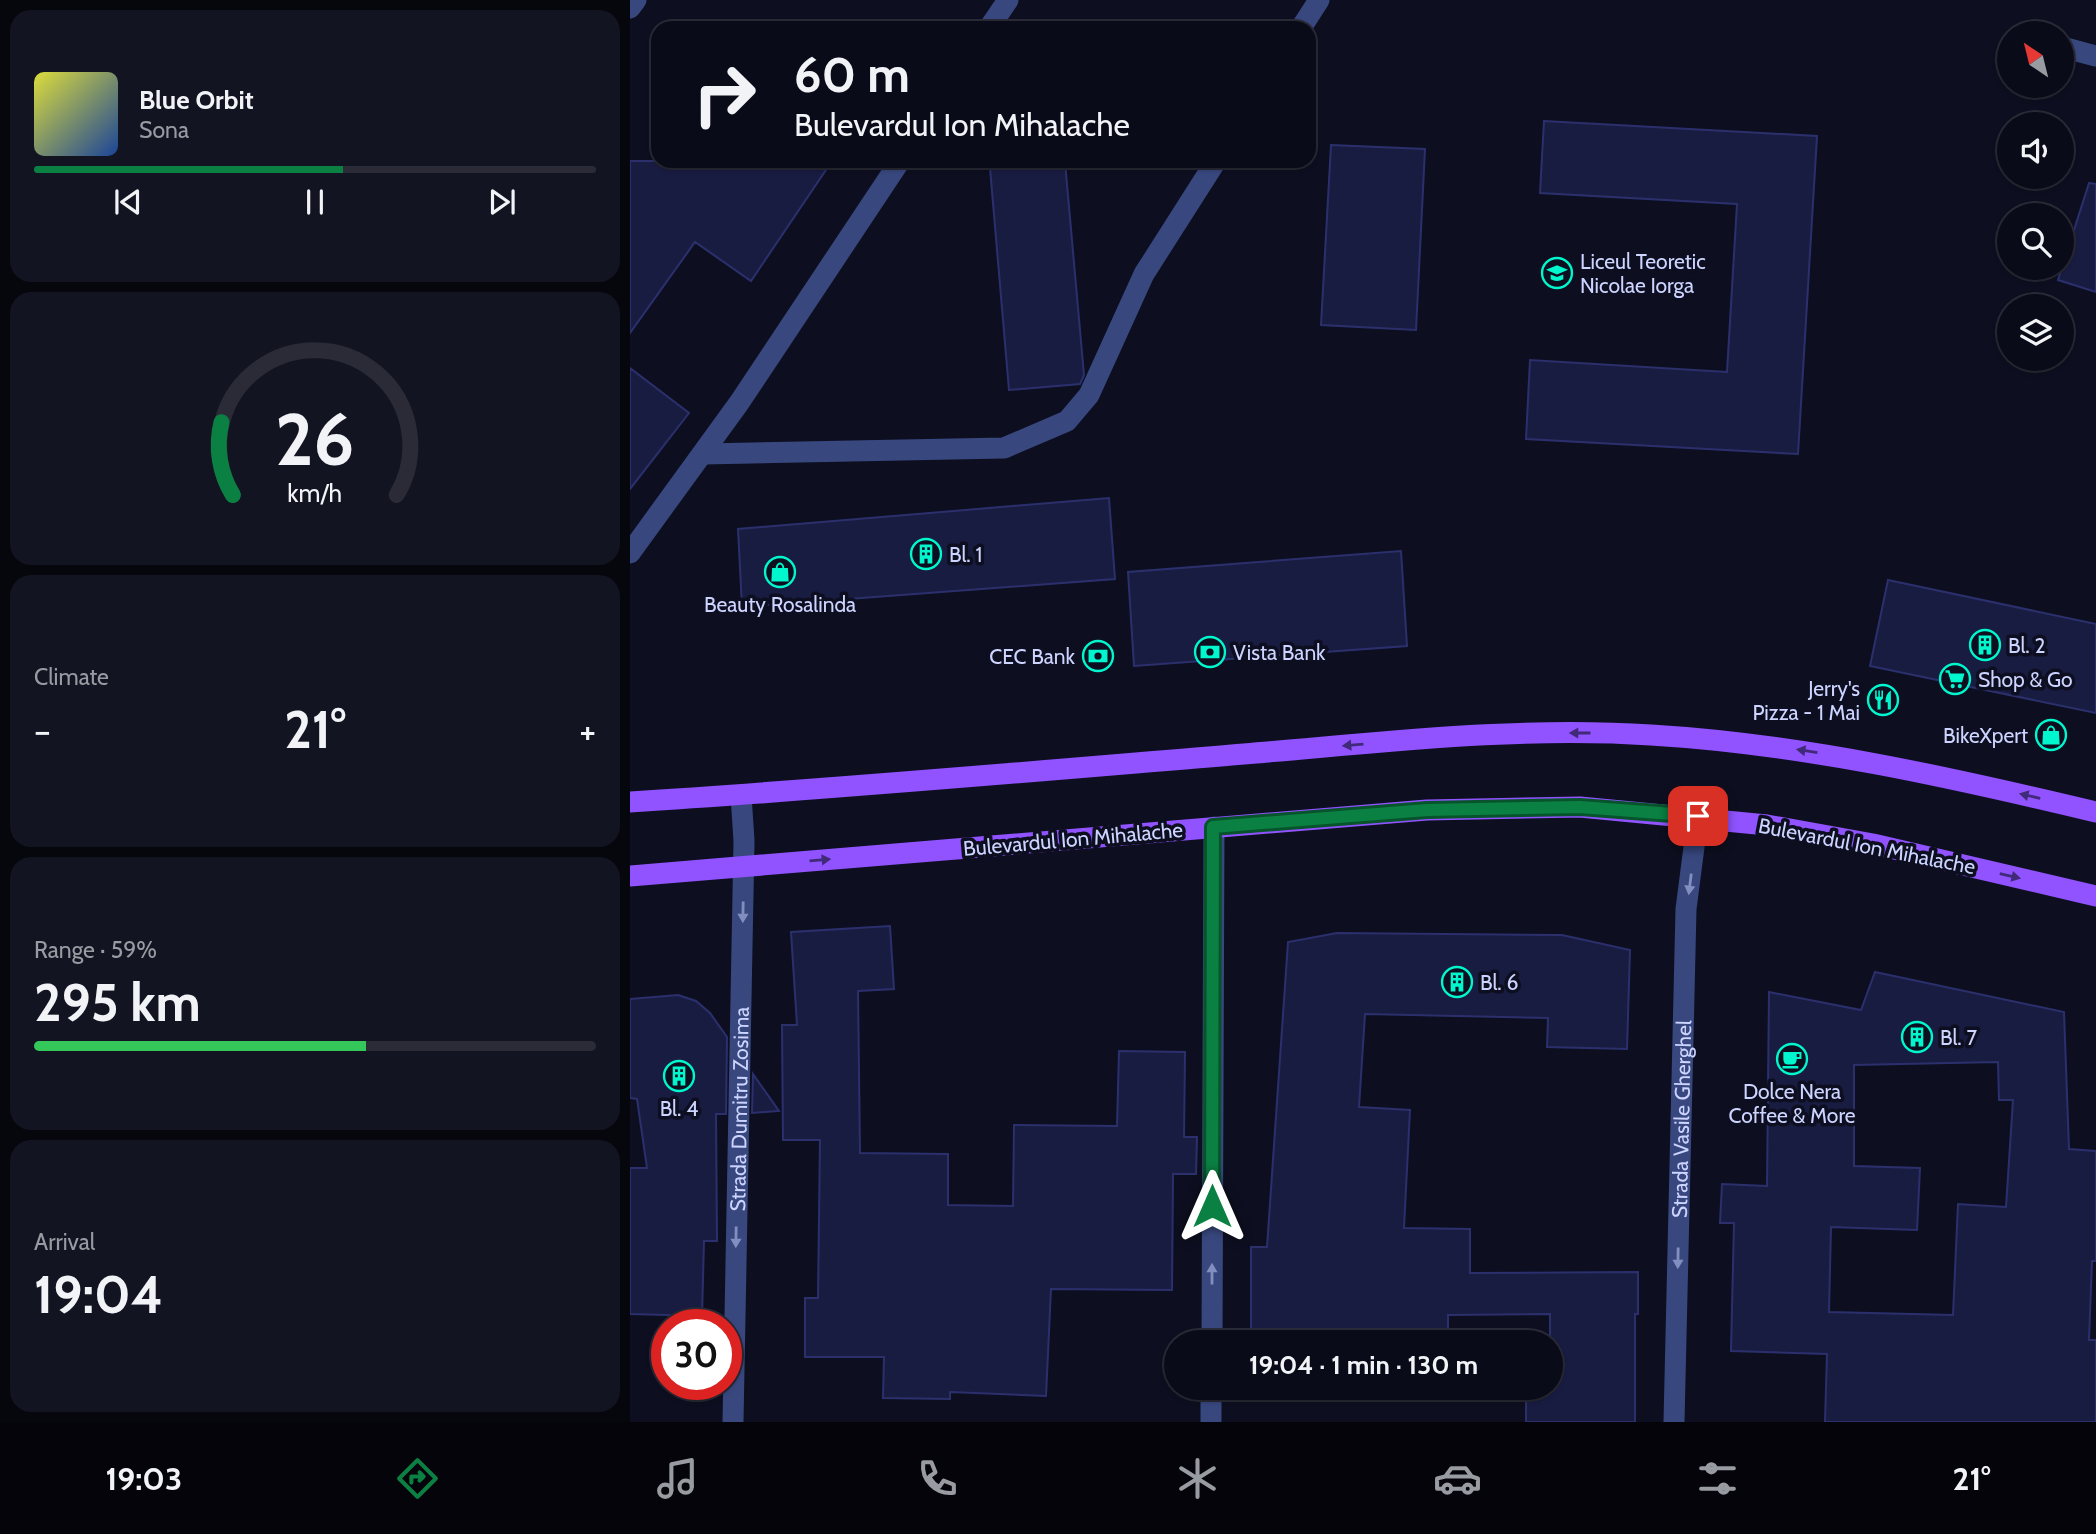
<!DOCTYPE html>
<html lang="en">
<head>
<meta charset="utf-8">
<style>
  :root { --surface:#0a0b18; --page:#131421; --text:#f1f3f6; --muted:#999ba2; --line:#2a2b37; --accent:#0b8043 }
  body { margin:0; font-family:Cabin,sans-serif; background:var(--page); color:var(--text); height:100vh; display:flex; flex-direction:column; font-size:26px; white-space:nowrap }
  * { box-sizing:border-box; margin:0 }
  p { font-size:23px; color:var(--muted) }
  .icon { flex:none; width:38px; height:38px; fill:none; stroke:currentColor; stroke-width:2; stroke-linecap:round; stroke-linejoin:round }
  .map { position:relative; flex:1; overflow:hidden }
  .drawer { display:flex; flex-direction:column; gap:10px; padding:10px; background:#06060d; width:630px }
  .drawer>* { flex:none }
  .hud { position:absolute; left:21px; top:21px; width:665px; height:147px; border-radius:21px; box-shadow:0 2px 5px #0004,0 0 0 2px var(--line); background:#0a0b18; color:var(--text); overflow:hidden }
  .needle { width:46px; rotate:325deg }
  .fabs { position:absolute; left:1367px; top:21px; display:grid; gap:14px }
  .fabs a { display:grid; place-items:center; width:77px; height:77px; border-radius:50%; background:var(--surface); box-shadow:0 2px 5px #0004,0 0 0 2px var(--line); font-size:35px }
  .speed { position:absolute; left:21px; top:1309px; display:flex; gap:14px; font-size:35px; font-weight:700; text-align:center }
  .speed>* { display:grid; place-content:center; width:91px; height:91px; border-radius:50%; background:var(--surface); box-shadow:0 2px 5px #0004,0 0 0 2px var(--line); line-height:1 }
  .speed .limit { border:10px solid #d22; background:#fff; color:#111 }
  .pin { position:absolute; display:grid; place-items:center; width:60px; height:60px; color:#fff; margin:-30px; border-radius:14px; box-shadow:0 4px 10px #0006 }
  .me { position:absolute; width:77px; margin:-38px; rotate:0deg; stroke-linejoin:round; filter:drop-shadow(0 0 5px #0008) }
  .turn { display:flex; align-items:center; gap:24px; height:147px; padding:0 28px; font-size:32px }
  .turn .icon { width:91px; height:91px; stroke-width:2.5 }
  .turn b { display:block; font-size:49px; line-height:60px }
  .big { font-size:52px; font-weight:800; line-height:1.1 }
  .drawer .widget { flex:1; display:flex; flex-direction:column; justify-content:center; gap:10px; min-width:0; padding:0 24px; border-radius:21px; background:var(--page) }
  .drawer .dial { align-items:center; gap:0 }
  .dial svg { height:182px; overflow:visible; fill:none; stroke:var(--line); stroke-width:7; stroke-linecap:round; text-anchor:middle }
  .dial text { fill:var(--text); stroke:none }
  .song { display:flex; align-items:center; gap:21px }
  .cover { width:84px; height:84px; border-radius:10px; background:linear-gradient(135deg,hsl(60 70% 55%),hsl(220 70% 35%)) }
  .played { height:7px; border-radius:4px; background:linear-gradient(90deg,var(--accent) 55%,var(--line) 55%) }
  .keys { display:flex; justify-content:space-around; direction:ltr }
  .heat { display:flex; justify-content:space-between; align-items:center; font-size:38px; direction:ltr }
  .charge { height:10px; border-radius:5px; background:linear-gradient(90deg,#34c759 59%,var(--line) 0) }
  .trip { position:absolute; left:534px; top:1330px; width:399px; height:70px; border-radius:35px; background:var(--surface); box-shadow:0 2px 5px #0004,0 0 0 2px var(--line); font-weight:800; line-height:70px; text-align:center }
  .menu { display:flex; height:112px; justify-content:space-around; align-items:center; background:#04040a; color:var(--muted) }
  .menu .icon { width:49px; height:49px }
  .menu .on { color:var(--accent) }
  .menu b { font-size:32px; color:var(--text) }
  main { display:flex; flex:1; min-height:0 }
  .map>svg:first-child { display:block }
  .building { fill:#191c41; stroke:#2b306d; stroke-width:2; fill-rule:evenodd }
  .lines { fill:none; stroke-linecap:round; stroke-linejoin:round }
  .minor { stroke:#38487f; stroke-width:21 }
  .major { stroke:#9053ff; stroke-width:21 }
  .oneway { fill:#412a79 }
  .oneway2 { fill:#828ebf }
  .route-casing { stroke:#07532c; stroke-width:18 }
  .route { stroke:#0b8043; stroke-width:12 }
  .labels { text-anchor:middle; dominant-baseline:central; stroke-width:7; stroke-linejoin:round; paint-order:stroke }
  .poi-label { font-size:21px; fill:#ccd4ff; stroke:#0d0f20; text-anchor:start }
  .street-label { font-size:21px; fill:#ccd4ff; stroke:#0d0f20 }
</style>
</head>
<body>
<main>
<section class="drawer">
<div class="widget">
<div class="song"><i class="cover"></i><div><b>Blue Orbit</b><p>Sona</p></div></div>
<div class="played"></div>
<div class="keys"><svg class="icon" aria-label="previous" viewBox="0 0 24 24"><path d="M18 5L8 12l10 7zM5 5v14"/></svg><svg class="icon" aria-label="pause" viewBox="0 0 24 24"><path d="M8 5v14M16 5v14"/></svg><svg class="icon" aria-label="next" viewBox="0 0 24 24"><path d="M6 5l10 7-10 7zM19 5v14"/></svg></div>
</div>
<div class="widget dial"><svg viewBox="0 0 100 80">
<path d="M14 69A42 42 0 1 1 86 69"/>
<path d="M14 69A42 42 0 0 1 9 37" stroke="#0b8043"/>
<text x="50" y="56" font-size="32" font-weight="700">26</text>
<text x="50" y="72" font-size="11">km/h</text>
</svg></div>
<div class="widget"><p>Climate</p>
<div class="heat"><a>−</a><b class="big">21°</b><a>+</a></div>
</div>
<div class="widget"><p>Range · 59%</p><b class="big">295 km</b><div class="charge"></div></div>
<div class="widget"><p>Arrival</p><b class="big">19:04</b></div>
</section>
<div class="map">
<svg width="1466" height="1422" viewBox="0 0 1466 1422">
  <rect width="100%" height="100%" fill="#0d0f20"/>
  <path class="building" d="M914 121 1187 136 1168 454 896 439 900 360 1097 372 1107 204 910 193Z
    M701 145 795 149 786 330 691 325Z
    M0 161H202L121 281 65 242 0 333Z
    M435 162 454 375 450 384 379 390 360 168Z
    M1459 183 1466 184V292L1428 280Z
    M0 368 59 413 0 489Z
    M479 498 485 579 112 607 108 529Z
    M771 551 777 646 504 666 498 572Z
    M1258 580 1466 624V713L1240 666Z
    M260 926 264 989 228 991 230 1153 318 1154V1205L383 1206 384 1125 487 1126 489 1051 555 1052 554 1137H567L566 1174H543L542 1290 421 1289 416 1396 320 1392V1399L253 1398 254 1357H175V1298H188L190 1140H153L152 1025H167L161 932Z
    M707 933 932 935 1000 950 997 1049 917 1047 918 1018 735 1014 729 1107 780 1110 774 1228 840 1229V1273L1008 1272V1314H1005V1422H896V1388H920V1314L818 1315V1342H621V1247H637L658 942Z
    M1245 972 1434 1012 1439 1149 1466 1151V1261H1462L1459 1340H1466V1422H1195L1197 1354 1101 1351 1104 1223H1090L1092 1184 1137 1186 1139 992 1231 1010ZM1368 1062 1369 1100H1383L1376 1207 1328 1204 1323 1315 1199 1312 1201 1227 1287 1230 1290 1168 1224 1166V1065Z
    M48 995 66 1001 80 1013 97 1037 96 1114H86L87 1241H74L72 1316 0 1314V1168H17L7 1099 0 1098V999Z
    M123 1074 149 1111 122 1113Z"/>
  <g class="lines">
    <g class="minor">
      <path d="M0 8 6 0"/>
      <path d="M359 28 378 0"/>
      <path d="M671 28 689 0"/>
      <path d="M1432 47 1466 56"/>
      <path d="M73 454 374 448 437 421 459 395 514 274 586 161"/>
      <path d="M0 553 109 403 270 161"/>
      <path d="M582 1342 584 827"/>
      <path id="s1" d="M103 1422 114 841 111 795"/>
      <path d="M581 1422V1388"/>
      <path id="s2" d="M1044 1422 1056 909 1068 816"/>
    </g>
    <path class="major" d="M0 802C205 789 409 771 614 754 749 743 885 726 1021 735 1172 744 1319 777 1466 812
      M0 876 797 810 950 807 1137 825 1243 844 1466 896"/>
  </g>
  <defs><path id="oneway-solid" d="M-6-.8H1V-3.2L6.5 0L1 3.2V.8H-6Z" transform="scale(1.75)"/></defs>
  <g class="oneway">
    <use href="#oneway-solid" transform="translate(950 733) rotate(180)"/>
    <use href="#oneway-solid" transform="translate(723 745) rotate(175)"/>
    <use href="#oneway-solid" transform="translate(1177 751) rotate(-171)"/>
    <use href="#oneway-solid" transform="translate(1400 796) rotate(-167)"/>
    <use href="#oneway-solid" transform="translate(190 860) rotate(-5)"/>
    <use href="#oneway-solid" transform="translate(1380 876) rotate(13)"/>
  </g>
  <g class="oneway2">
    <use href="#oneway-solid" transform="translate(1060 884) rotate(97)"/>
    <use href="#oneway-solid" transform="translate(113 912) rotate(91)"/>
    <use href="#oneway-solid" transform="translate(106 1237) rotate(91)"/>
    <use href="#oneway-solid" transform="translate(1048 1258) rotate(91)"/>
    <use href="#oneway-solid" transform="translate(582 1274) rotate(-90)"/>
  </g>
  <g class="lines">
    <g class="route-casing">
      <path id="route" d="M582 1206 583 827 797 810 950 807 1068 816"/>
    </g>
    <use href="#route" class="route"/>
  </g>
  <defs>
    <g id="school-ring" transform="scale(1.575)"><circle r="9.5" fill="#0d0f20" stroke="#00f6cc" stroke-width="1.5"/><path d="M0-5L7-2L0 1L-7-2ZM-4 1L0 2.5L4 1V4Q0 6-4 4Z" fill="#00f6cc"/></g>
    <g id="building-ring" transform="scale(1.575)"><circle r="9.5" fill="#0d0f20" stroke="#00f6cc" stroke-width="1.5"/><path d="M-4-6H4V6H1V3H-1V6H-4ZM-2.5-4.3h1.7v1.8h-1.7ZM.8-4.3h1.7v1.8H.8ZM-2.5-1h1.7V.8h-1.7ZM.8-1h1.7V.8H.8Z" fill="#00f6cc"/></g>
    <g id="shop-ring" transform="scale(1.575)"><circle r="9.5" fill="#0d0f20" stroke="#00f6cc" stroke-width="1.5"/><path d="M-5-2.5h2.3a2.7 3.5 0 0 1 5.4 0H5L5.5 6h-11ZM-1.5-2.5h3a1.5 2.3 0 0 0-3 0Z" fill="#00f6cc"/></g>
    <g id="bank-ring" transform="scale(1.575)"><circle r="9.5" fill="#0d0f20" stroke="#00f6cc" stroke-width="1.5"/><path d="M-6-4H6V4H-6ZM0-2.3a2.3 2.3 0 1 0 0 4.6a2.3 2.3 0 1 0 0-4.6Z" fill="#00f6cc"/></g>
    <g id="supermarket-ring" transform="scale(1.575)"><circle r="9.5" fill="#0d0f20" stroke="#00f6cc" stroke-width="1.5"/><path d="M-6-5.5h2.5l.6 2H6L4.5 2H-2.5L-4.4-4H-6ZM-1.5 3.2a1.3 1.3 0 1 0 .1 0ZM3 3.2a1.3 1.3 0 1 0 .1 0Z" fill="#00f6cc"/></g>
    <g id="restaurant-ring" transform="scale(1.575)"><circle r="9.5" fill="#0d0f20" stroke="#00f6cc" stroke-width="1.5"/><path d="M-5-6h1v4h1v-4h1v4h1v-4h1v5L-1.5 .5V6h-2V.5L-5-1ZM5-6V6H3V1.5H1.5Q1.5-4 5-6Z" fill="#00f6cc"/></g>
    <g id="cafe-ring" transform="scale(1.575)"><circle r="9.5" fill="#0d0f20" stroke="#00f6cc" stroke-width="1.5"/><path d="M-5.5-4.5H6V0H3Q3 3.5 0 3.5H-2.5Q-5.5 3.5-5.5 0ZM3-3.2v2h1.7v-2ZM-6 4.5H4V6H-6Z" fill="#00f6cc"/></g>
  </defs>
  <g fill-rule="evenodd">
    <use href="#school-ring" x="927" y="273"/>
    <use href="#building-ring" x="296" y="554"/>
    <use href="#shop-ring" x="150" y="572"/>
    <use href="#building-ring" x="1355" y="645"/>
    <use href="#bank-ring" x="580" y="652"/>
    <use href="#bank-ring" x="468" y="656"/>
    <use href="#supermarket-ring" x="1325" y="679"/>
    <use href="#restaurant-ring" x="1253" y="700"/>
    <use href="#shop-ring" x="1421" y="735"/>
    <use href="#building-ring" x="827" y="982"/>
    <use href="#building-ring" x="1287" y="1037"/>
    <use href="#cafe-ring" x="1162" y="1059"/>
    <use href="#building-ring" x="49" y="1076"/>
  </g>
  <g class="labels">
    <g class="poi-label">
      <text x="950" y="261">Liceul Teoretic<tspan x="950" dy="24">Nicolae Iorga</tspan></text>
      <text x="319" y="554">Bl. 1</text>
      <text x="150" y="604" text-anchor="middle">Beauty Rosalinda</text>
      <text x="1378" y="645">Bl. 2</text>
      <text x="603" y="652">Vista Bank</text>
      <text x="445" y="656" text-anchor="end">CEC Bank</text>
      <text x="1348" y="679">Shop &amp; Go</text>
      <text x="1230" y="688" text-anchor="end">Jerry's<tspan x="1230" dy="24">Pizza - 1 Mai</tspan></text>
      <text x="1398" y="735" text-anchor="end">BikeXpert</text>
      <text x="850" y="982">Bl. 6</text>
      <text x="1310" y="1037">Bl. 7</text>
      <text x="1162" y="1091" text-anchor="middle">Dolce Nera<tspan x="1162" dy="24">Coffee &amp; More</tspan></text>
      <text x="49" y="1108" text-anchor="middle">Bl. 4</text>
    </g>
    <g class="street-label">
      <text transform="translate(443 839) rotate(-5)">Bulevardul Ion Mihalache</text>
      <text transform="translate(1237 846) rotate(11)">Bulevardul Ion Mihalache</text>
      <text stroke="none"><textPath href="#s1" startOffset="313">Strada Dumitru Zosima</textPath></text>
      <text stroke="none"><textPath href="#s2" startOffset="303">Strada Vasile Gherghel</textPath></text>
    </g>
  </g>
</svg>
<div class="fabs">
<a><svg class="needle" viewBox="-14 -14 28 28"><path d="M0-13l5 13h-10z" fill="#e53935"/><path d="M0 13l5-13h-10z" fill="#999ba2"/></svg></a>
<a><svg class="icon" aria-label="sound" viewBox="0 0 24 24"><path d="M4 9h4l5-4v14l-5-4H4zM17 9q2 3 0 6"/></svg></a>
<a><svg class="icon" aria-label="search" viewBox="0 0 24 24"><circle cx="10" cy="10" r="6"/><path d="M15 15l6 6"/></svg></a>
<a><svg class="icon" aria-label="layers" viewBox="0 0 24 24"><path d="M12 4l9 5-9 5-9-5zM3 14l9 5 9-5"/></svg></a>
</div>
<div class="speed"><div class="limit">30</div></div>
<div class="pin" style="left:1068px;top:816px;background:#d93025"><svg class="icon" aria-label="arrive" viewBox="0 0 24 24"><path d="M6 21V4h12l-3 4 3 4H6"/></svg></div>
<svg class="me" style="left:582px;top:1206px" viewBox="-20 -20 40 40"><path d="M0-17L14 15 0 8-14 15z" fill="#0b8043" stroke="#fff" stroke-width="4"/></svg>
<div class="trip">19:04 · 1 min · 130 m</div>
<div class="hud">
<div class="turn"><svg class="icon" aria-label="right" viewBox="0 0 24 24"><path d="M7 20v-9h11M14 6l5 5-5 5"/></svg><div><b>60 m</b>Bulevardul Ion Mihalache</div></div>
</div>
</div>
</main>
<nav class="menu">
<b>19:03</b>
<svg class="icon on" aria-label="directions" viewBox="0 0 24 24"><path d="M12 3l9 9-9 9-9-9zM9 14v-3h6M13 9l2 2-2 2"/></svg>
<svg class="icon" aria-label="music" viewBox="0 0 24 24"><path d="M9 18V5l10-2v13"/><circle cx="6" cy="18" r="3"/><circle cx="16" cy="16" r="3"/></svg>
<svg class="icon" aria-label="phone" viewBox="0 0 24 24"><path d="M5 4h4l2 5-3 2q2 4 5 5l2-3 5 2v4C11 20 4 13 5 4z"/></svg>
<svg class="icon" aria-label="climate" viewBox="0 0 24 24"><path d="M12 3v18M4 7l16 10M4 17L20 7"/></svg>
<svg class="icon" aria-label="car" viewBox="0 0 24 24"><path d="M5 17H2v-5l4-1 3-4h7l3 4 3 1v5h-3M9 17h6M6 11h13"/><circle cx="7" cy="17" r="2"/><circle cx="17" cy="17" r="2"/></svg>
<svg class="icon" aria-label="filters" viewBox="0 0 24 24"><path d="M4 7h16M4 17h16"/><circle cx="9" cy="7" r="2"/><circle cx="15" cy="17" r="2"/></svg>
<b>21°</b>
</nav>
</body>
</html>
